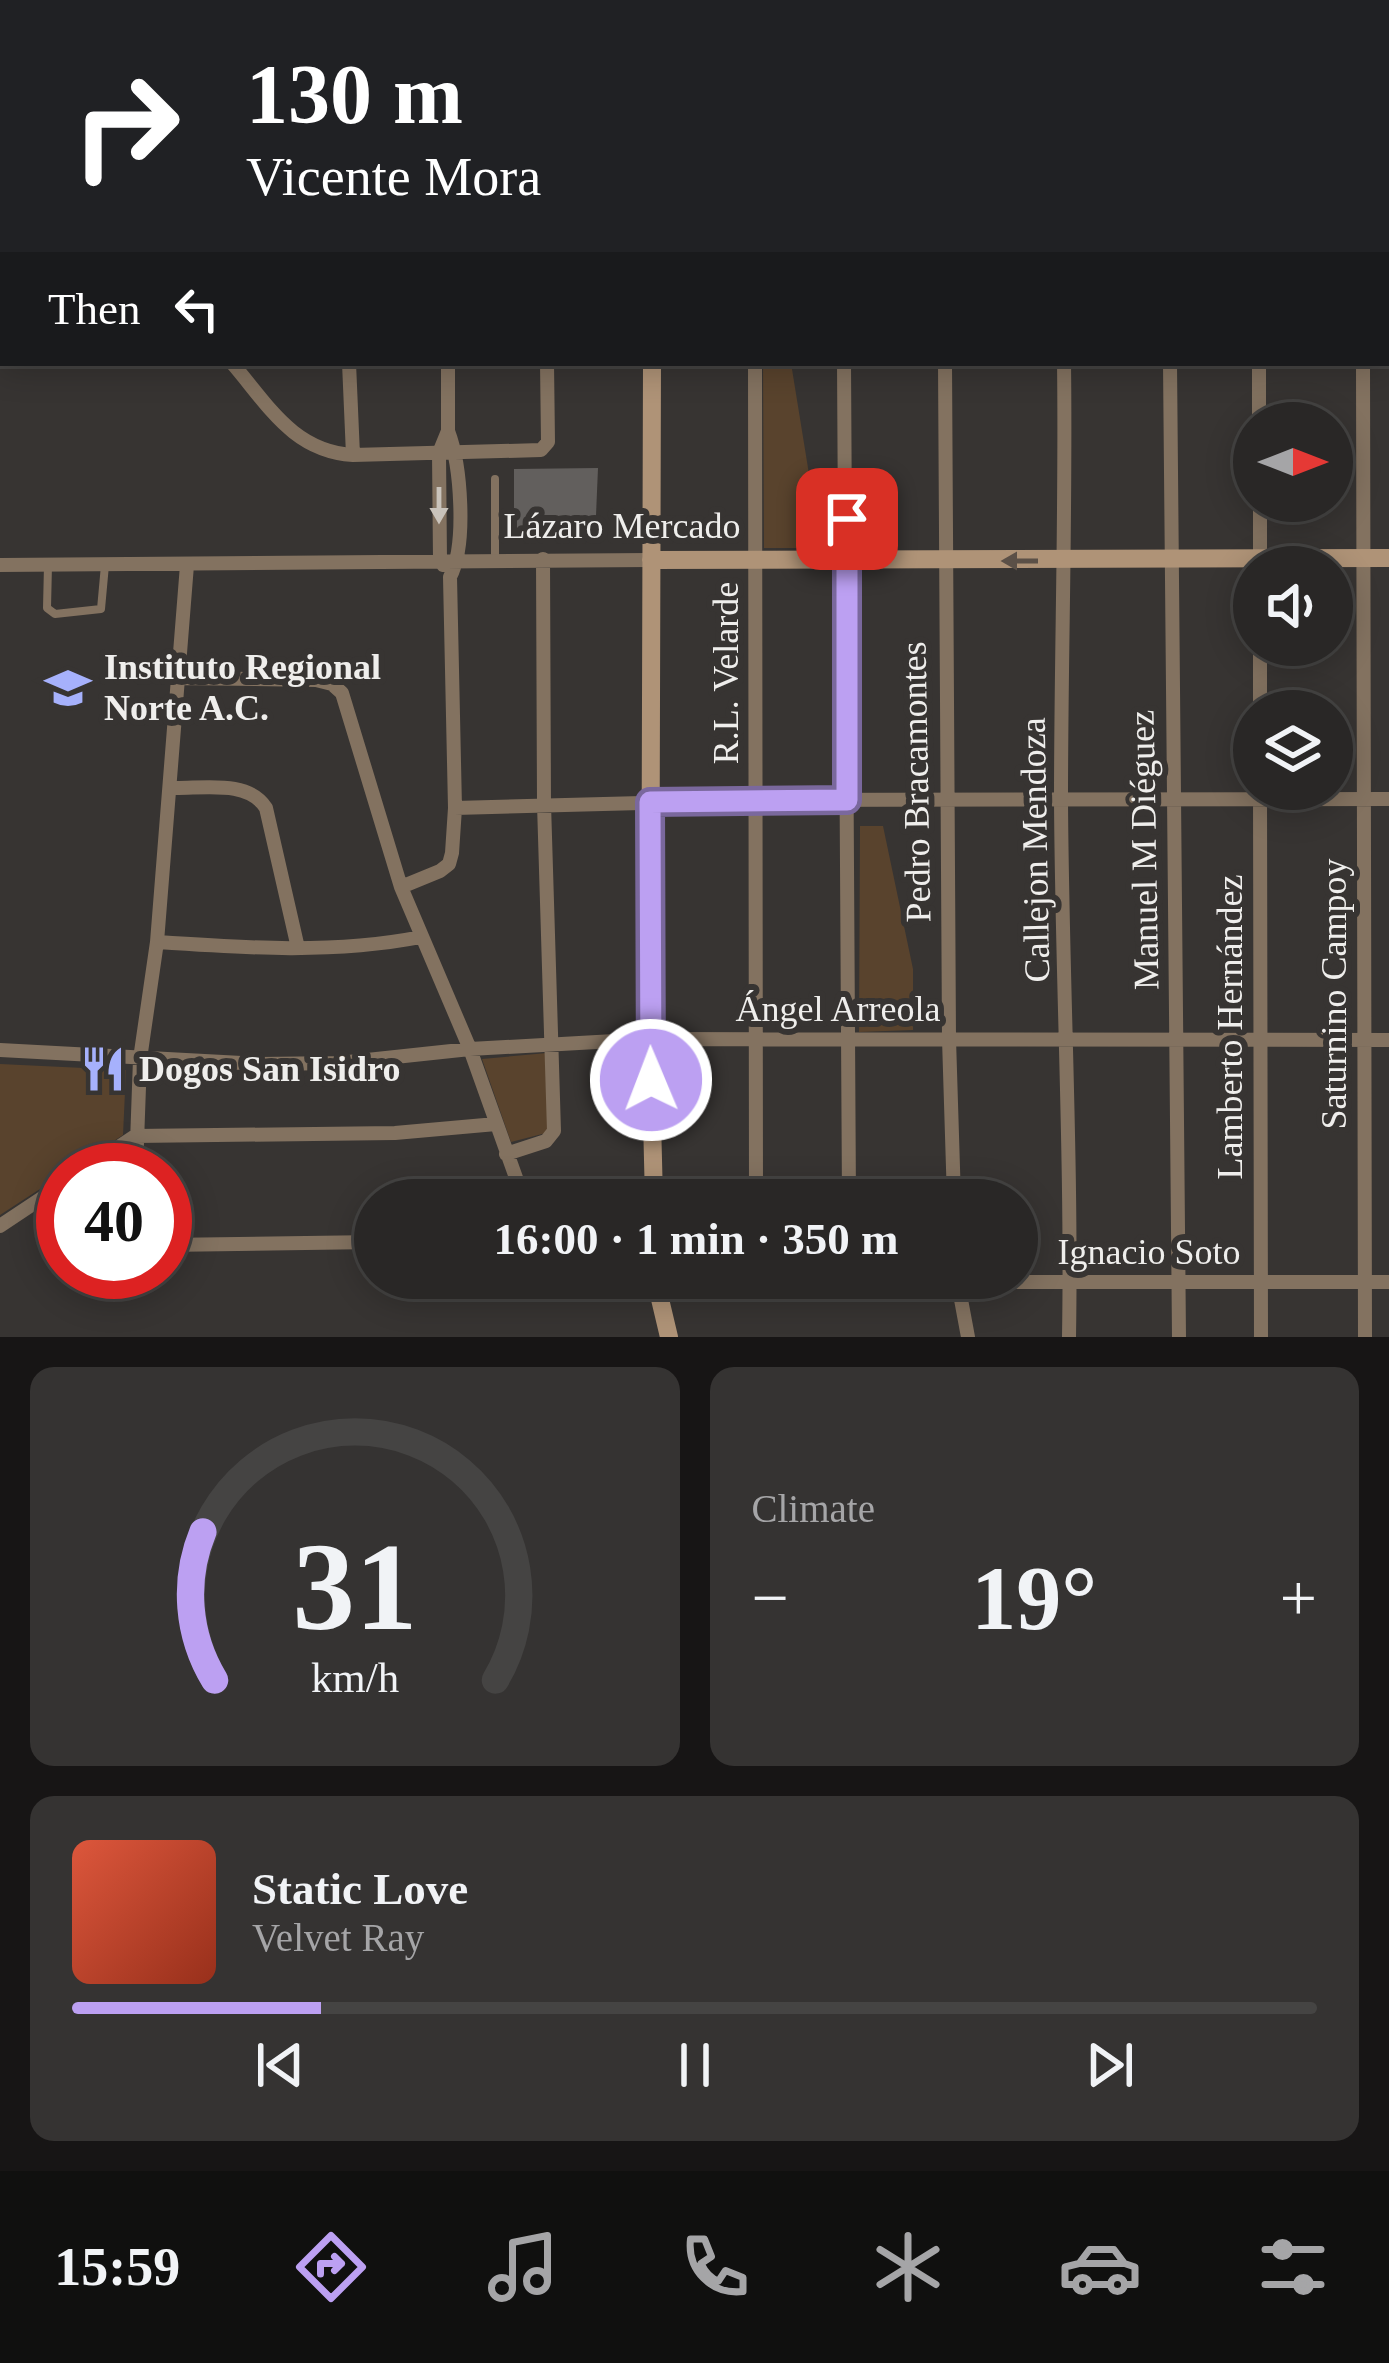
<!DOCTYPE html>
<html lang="en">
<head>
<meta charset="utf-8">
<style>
  :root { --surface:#292726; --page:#353332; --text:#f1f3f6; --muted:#a5a5a7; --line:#454443; --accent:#bca0f2 }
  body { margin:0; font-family:"Times New Roman",serif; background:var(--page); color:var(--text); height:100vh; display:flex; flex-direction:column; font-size:45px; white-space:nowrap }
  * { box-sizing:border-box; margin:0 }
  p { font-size:39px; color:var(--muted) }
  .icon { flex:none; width:66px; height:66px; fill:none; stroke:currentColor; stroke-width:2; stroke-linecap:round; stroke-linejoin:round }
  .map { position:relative; height:1337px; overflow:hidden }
  .panel { display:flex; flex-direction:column; gap:30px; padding:30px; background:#171515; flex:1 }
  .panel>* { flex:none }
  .guide { position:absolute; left:0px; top:0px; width:1389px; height:366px; box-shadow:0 6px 30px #0003,0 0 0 3px var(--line); background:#202124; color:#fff; overflow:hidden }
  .needle { width:78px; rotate:90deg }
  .buttons { position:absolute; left:1233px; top:402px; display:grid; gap:24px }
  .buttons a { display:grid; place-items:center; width:120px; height:120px; border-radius:50%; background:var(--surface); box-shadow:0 6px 30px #0003,0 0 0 3px var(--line); font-size:60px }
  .speed { position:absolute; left:36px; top:1143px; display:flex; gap:24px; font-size:60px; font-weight:700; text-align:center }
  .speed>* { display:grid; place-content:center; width:156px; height:156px; border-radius:50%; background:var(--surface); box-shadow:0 6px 30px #0003,0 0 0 3px var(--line); line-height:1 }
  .speed .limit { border:18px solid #d22; background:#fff; color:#111 }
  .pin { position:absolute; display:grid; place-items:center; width:102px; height:102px; color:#fff; margin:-51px; border-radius:24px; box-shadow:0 6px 18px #0006 }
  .me { position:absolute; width:132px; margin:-66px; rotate:359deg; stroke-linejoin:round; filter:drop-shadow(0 0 9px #0008) }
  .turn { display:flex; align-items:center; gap:42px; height:252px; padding:0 48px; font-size:54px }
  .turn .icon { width:156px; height:156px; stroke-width:2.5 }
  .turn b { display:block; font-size:84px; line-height:102px }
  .then { display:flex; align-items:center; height:114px; padding:0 48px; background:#0003; gap:24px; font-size:45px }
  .big { font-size:90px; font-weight:700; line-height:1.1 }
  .panel .tile { flex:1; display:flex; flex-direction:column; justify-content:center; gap:18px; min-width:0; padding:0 42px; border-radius:24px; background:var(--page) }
  .panel .dial { align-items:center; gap:0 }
  .dial svg { height:312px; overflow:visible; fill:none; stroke:var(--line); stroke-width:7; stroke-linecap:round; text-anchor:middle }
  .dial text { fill:var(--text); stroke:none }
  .song { display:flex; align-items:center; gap:36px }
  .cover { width:144px; height:144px; border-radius:18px; background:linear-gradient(135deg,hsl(10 70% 55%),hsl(10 70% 35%)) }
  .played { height:12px; border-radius:6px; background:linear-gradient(90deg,var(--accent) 20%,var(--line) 20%) }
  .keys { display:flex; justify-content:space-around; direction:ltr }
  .heat { display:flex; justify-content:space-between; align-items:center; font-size:66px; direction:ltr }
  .panel .tiles { flex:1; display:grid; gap:30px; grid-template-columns:1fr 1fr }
  .tile:last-child { grid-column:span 2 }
  .trip { position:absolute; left:354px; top:1179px; width:684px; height:120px; border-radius:60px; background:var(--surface); box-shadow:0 6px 30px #0003,0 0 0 3px var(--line); font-weight:700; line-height:120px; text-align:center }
  .menu { display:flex; height:192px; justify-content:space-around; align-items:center; background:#10100f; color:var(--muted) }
  .menu .icon { width:84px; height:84px }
  .menu .selected { color:var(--accent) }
  .menu b { font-size:54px; color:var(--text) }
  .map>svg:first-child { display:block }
  .green { fill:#59432d }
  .building { fill:#625f5d }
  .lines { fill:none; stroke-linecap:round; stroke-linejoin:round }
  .lane { stroke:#837260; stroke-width:8 }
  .street { stroke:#837260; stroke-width:14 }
  .secondary { stroke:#af9377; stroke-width:18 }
  .oneway { fill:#c9c3bb }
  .oneway2 { fill:#5b5047 }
  .route-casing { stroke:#7a689d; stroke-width:30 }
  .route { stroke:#bca0f2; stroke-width:21 }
  .labels { text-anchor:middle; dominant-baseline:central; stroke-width:12; stroke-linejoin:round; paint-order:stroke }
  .street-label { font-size:36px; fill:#efeeec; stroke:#373432 }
  .poi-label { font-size:36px; font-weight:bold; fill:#efeeec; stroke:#373432; text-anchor:start }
</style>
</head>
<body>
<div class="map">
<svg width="1389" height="1337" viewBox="0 0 1389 1337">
  <rect width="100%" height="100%" fill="#373432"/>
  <path class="green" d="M763 363H791L821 548H764Z
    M860 826H883L913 969V1030L859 1032Z
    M547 1053 550 1132 511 1142 482 1059Z
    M0 1064 126 1070 123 1135 69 1170H63V1174L0 1215Z"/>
  <path class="building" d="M598 468 595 539H524L514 530V469Z"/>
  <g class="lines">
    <path class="lane" d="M67 0 69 3
      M151 0 153 3
      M495 559V479
      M48 565 47 608 55 614 101 609 105 565"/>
    <path class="street" d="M446 0V3
      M747 0V3
      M1064 0V3
      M1170 0V3
      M250 3V0
      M348 3V0
      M547 3V0
      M849 3V0
      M949 3V0
      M1362 3V0
      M1386 67H1389
      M1386 317 1389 316
      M232 363C269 406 293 451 353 455L541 450 548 442 547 363
      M349 363 353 455
      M755 363 756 1200
      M844 363 849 1200
      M945 363 949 1039 954 1200
      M1064 363C1066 509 1061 654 1061 800 1062 979 1072 1158 1069 1337
      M1170 363 1179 1337
      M1259 363V423
      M1363 363 1365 1337
      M1260 501V567
      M0 565 651 560
      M443 565 440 560 439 453 448 431V363
      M1260 645V711
      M179 678 316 680 332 684 342 693 401 887 470 1049 524 1200
      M171 788C202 789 248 779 266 808L298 948
      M1260 789 1261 1337
      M455 808 756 800 1389 799
      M401 887 440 871 449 864 452 853 455 808 450 577C467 545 461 465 448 431
      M157 942C246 948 334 954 421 937
      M0 1050 259 1064 339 1063 470 1049 650 1039 1389 1040
      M506 1154 546 1141 554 1131 544 804 543 559
      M84 1170 135 1136 395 1133 496 1124
      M136 1170 140 1059 157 942 187 565
      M0 1226 63 1184
      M165 1245 375 1242
      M549 1278 757 1282H1389
      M957 1278 968 1337"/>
    <path class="secondary" d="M653 3 654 0
      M652 363 650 1039 654 1200
      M651 560 1389 558
      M655 1278 669 1337"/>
  </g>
  <defs><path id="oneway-solid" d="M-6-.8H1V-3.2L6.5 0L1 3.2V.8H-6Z" transform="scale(3)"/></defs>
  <use class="oneway" href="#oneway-solid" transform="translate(439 505) rotate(90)"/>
  <use class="oneway2" href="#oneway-solid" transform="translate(1020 561) rotate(180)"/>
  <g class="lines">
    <g class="route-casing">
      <path id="route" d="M651 1080 650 802 847 800V519"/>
    </g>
    <use href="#route" class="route"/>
  </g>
  <defs>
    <g id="school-bare" transform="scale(3.6)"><path d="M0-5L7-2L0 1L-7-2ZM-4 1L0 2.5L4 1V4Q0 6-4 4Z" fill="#a6b1fc" stroke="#373432" stroke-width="2.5" paint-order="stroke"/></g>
    <g id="restaurant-bare" transform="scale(3.6)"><path d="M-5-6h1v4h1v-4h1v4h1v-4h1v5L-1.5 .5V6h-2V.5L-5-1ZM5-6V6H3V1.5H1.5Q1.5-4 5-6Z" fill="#a6b1fc" stroke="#373432" stroke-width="2.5" paint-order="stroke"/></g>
  </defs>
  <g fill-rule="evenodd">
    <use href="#school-bare" x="68" y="688"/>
    <use href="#restaurant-bare" x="103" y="1069"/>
  </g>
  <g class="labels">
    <g class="street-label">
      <text x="622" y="526">Lázaro Mercado</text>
      <text transform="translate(726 673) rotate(-90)">R.L. Velarde</text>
      <text transform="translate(916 782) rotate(-91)">Pedro Bracamontes</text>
      <text transform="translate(1035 850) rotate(-91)">Callejon Mendoza</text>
      <text transform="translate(1144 850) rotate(-91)">Manuel M Diéguez</text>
      <text transform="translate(1334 994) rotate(-90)">Saturnino Campoy</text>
      <text x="838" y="1009">Ángel Arreola</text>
      <text transform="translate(1230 1027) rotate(-90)">Lamberto Hernández</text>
      <text x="1149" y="1252">Ignacio Soto</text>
    </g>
    <g class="poi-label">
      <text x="104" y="667">Instituto Regional<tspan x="104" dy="41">Norte A.C.</tspan></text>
      <text x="139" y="1069">Dogos San Isidro</text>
    </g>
  </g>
</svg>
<div class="buttons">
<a><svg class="needle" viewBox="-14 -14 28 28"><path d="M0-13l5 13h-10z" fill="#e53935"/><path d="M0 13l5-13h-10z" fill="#a5a5a7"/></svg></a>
<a><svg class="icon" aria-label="sound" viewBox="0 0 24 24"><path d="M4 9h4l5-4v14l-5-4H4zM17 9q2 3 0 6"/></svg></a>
<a><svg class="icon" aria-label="layers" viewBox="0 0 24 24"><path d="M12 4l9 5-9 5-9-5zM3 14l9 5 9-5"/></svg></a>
</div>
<div class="speed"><div class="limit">40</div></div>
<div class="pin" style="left:847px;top:519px;background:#d93025"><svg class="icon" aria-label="arrive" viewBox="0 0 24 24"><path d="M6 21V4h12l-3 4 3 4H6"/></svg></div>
<svg class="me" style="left:651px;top:1080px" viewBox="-20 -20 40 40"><circle r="17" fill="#bca0f2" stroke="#fff" stroke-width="3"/><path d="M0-11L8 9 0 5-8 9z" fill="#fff"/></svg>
<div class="trip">16:00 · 1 min · 350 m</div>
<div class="guide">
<div class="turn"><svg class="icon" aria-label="right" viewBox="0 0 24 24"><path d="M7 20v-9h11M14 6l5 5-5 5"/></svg><div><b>130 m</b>Vicente Mora</div></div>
<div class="then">Then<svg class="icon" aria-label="left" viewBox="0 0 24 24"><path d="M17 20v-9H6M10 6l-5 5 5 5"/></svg></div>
</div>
</div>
<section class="panel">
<div class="tiles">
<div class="tile dial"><svg viewBox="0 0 100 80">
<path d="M14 69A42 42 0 1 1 86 69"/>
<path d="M14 69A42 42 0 0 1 11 31" stroke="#bca0f2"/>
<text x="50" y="56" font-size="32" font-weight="700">31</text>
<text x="50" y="72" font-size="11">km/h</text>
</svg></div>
<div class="tile"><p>Climate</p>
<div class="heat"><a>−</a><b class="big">19°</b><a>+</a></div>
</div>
<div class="tile">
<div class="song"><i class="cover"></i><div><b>Static Love</b><p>Velvet Ray</p></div></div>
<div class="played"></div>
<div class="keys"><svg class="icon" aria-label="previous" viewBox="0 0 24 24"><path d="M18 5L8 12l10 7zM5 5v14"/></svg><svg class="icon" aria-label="pause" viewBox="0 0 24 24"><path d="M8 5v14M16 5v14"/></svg><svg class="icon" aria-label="next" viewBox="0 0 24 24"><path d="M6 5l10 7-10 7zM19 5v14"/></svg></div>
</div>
</div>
</section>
<nav class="menu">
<b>15:59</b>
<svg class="icon selected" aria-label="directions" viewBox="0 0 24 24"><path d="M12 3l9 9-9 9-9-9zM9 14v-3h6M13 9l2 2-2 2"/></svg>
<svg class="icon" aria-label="music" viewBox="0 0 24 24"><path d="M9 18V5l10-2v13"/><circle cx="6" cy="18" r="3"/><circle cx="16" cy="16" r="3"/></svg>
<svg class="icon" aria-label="phone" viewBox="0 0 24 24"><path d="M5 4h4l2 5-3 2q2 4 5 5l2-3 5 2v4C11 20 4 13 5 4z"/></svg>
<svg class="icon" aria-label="climate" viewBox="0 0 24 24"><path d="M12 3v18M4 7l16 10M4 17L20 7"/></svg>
<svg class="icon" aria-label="car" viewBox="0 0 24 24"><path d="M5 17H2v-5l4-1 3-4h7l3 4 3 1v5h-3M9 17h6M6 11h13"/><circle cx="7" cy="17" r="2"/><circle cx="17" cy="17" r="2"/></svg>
<svg class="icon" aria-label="filters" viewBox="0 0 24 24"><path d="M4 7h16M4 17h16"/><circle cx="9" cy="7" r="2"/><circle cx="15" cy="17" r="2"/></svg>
</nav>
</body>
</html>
